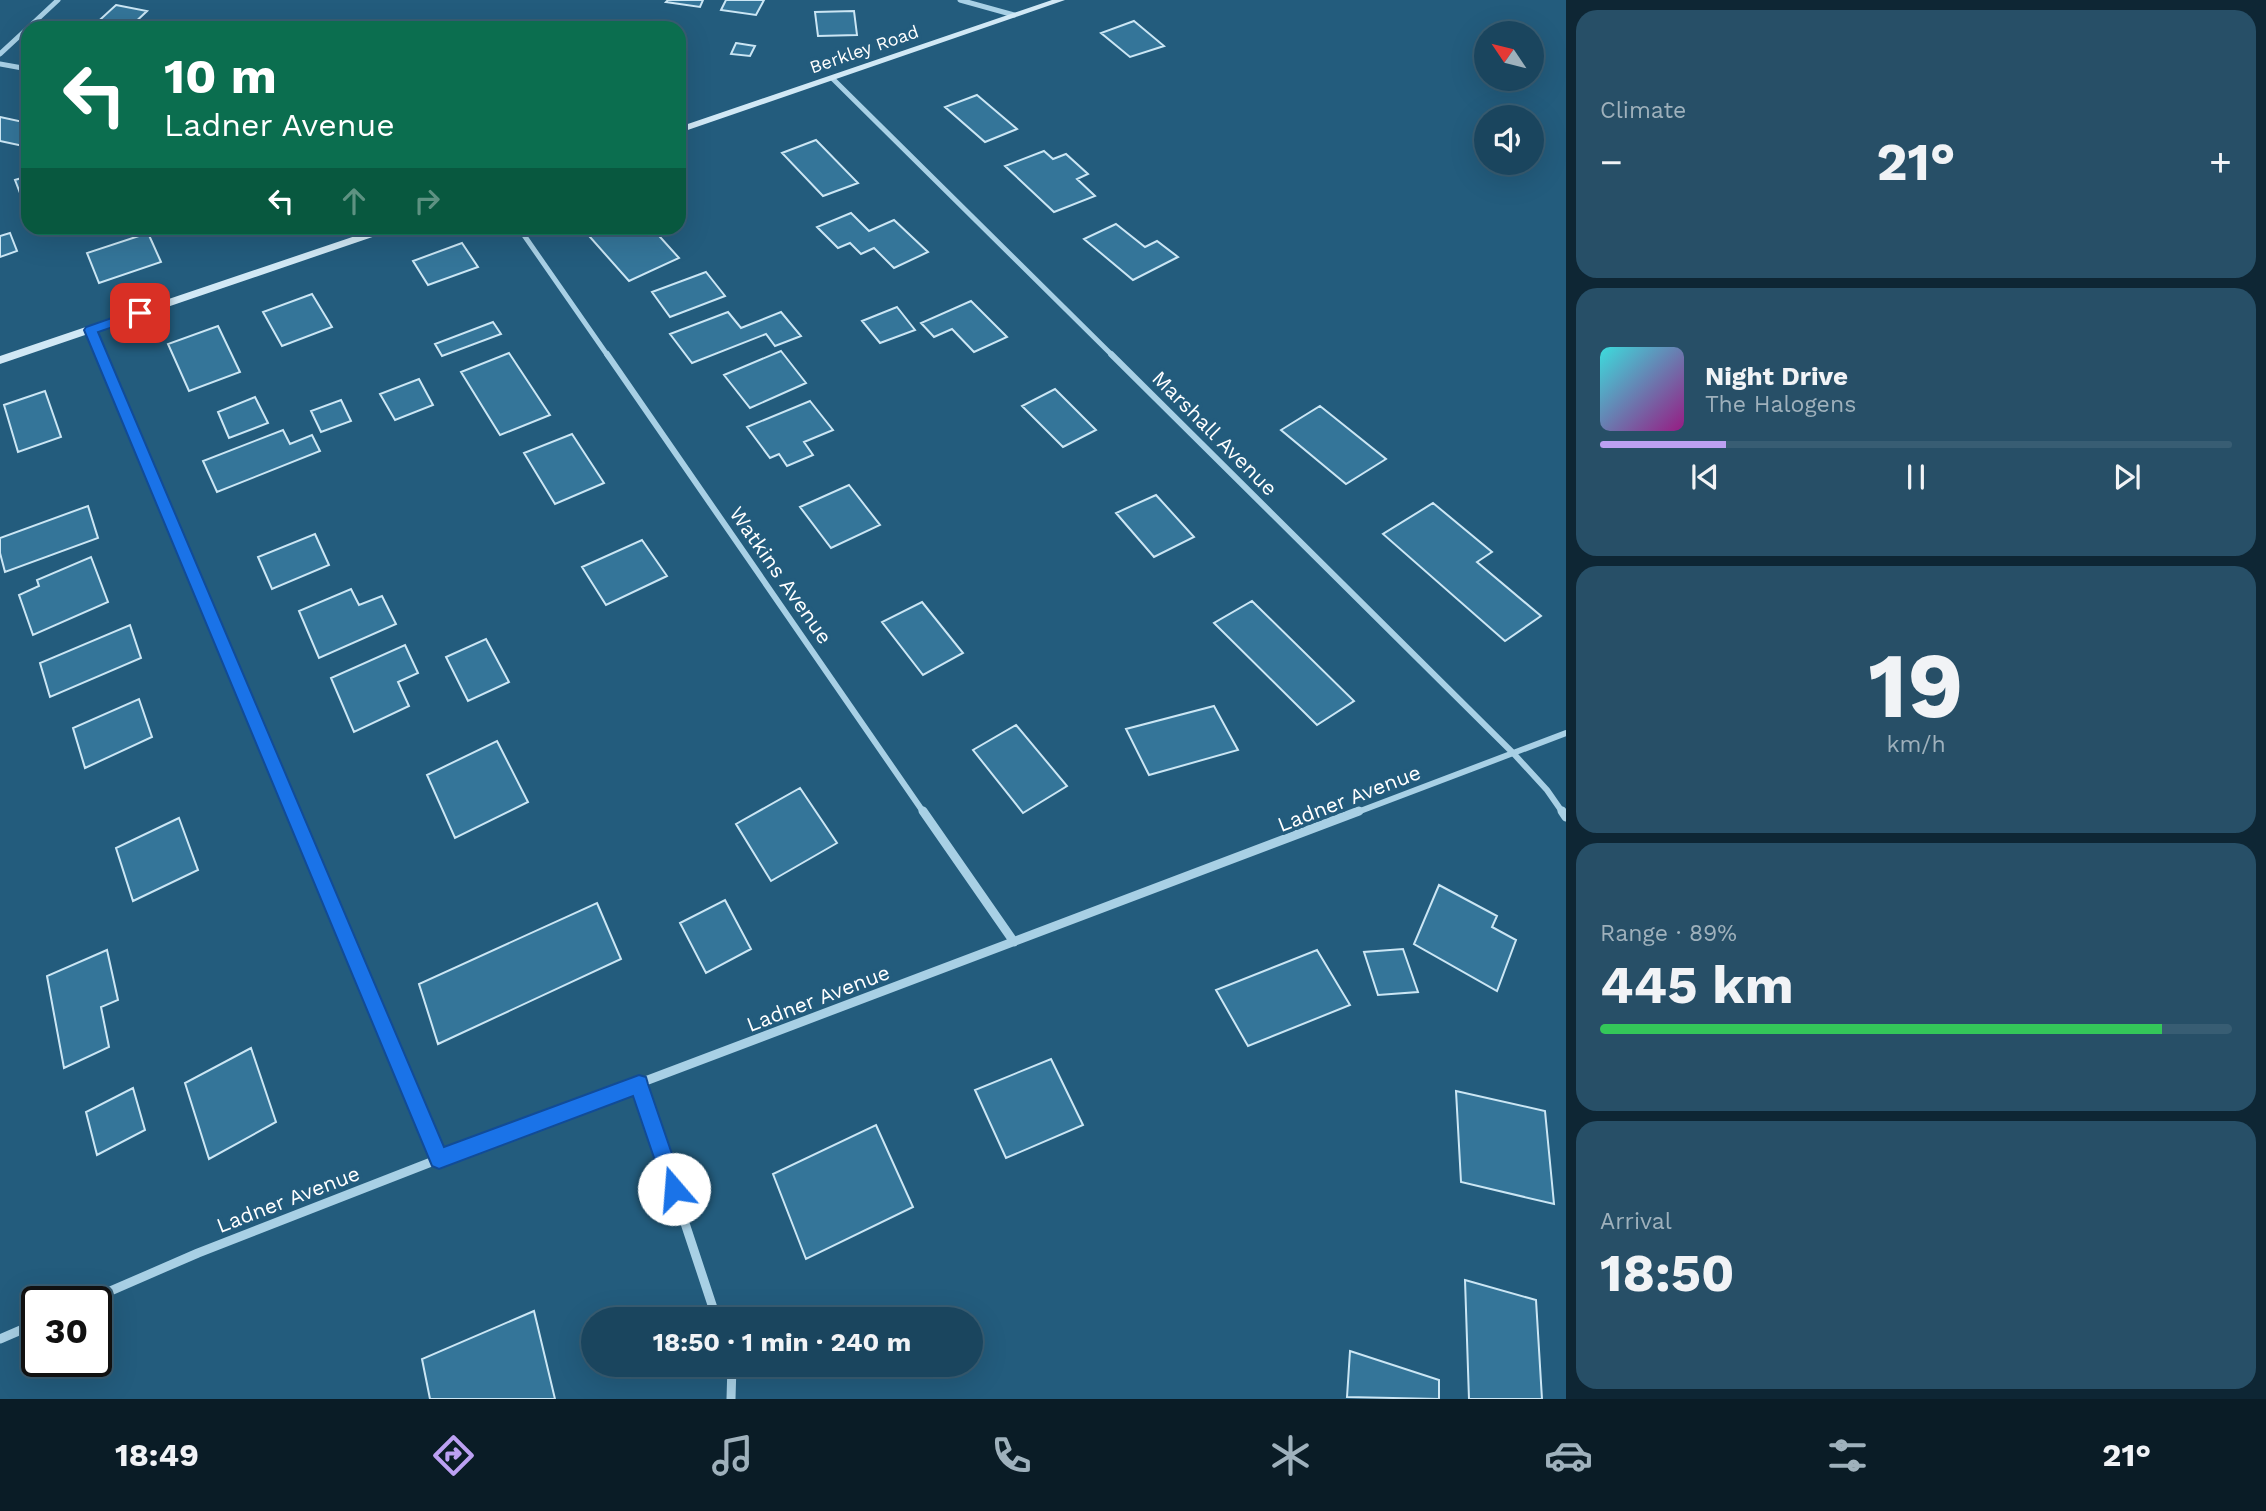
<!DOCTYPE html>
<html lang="en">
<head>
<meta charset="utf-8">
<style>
  :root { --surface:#1a455e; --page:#274f67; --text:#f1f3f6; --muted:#9fb1bc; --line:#385d73; --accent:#bca0f2 }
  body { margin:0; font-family:"Work Sans",sans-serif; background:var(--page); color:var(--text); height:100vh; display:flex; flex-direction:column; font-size:26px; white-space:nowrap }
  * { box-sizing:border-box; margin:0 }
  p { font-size:23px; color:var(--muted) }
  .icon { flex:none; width:38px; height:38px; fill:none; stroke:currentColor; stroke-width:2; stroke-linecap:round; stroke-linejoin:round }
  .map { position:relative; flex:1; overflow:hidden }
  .details { display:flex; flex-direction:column; gap:10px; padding:10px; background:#0e2634; width:700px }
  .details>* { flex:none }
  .guide { position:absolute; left:21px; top:21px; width:665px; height:214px; border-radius:21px; box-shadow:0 7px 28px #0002,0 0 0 2px var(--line); background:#0b6e4f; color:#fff; overflow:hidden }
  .needle { width:46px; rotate:305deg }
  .tools { position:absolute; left:1474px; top:21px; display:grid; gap:14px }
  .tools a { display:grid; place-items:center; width:70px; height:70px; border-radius:50%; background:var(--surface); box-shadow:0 7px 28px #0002,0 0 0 2px var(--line); font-size:35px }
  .speed { position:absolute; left:21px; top:1286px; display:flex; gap:14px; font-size:35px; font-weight:700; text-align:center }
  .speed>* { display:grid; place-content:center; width:91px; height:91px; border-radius:50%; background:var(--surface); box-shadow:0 7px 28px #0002,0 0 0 2px var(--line); line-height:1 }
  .speed .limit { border:4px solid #111; border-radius:10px; background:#fff; color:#111 }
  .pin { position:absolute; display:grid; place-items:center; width:60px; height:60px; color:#fff; margin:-30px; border-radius:14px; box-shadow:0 4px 10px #0006 }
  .me { position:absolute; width:77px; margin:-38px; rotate:342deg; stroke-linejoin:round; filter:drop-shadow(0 0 5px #0008) }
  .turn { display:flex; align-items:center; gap:24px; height:147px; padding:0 28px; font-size:32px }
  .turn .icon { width:91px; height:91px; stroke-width:2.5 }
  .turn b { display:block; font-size:49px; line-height:60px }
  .lanes { display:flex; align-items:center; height:66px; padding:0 28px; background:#0003; justify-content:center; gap:35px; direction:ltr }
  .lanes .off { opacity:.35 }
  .big { font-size:52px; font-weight:700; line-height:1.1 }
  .details .tile { flex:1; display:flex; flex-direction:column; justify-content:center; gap:10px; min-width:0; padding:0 24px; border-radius:21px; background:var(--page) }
  .details .dial { align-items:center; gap:0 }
  .dial b { font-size:91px; line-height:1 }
  .song { display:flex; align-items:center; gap:21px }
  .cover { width:84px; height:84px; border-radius:10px; background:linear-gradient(135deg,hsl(180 70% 55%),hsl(310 70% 35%)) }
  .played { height:7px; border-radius:4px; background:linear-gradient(90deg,var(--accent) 20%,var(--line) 20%) }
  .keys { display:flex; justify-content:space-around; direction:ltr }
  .heat { display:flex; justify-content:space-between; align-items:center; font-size:38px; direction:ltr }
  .charge { height:10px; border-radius:5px; background:linear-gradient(90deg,#34c759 89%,var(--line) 0) }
  .trip { position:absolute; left:581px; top:1307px; width:402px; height:70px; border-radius:35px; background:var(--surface); box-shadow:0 7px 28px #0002,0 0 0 2px var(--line); font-weight:700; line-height:70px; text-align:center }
  .menu { display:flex; height:112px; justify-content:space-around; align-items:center; background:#0a1c26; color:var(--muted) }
  .menu .icon { width:49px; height:49px }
  .menu .active { color:var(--accent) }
  .menu b { font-size:32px; color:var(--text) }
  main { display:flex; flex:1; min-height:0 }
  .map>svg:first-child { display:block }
  .building { fill:#347599; stroke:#cbe6f4; stroke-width:2 }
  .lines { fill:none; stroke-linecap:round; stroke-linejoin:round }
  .street-far2 { stroke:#a8d0e5; stroke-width:5 }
  .street-far1 { stroke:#a8d0e5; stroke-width:6 }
  .street { stroke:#a8d0e5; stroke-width:9 }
  .secondary { fill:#d1e8f5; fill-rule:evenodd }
  .route { fill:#1a73e8; stroke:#114b97; stroke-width:2 }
  .labels { text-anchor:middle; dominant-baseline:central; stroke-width:7; stroke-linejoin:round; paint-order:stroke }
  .far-street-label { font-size:18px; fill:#fff; stroke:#235c7d }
  .street-label { font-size:21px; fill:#fff; stroke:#235c7d }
</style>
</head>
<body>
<main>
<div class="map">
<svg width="1566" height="1399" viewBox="0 0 1566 1399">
  <rect width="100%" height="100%" fill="#235c7d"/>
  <path class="building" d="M668 0H703L700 7 666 2Z
    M726 0H764L756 15 721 10Z
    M116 5 147 11 129 28H91Z
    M854 11 857 35 818 36 815 12Z
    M1134 21 1164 46 1130 57 1101 33Z
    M736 43 755 46 750 56 731 54Z
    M977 95 1017 129 985 142 945 107Z
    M0 117 28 123V147L0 141Z
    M816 140 858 183 823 196 782 153Z
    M1044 151 1053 159 1066 154 1088 174 1077 179 1095 196 1054 212 1005 166Z
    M28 176V214L15 180Z
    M851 213 869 231 894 220 928 252 894 268 874 248 861 254 850 243 838 248 817 227Z
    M1116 224 1145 247 1157 241 1178 257 1133 280 1084 239Z
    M228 228H266L262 233 227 229Z
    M582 228H652L679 258 629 281Z
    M10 233 17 251 0 257V236Z
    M148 233 161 262 99 283 87 253Z
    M462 243 478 267 428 285 413 261Z
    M706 272 725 296 670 317 652 292Z
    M312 294 332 327 282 346 263 312Z
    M971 301 1007 337 974 352 952 329 934 337 921 323Z
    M897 307 915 330 880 343 862 321Z
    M728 312 741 328 781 312 801 336 775 346 766 334 692 363 670 334Z
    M493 322 501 334 442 356 435 344Z
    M218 326 240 372 189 391 168 344Z
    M781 351 806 383 750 408 724 375Z
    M509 353 550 415 500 435 461 372Z
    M419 379 433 405 395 420 380 394Z
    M1055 389 1096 430 1063 447 1022 406Z
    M45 391 61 437 18 452 4 405Z
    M255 397 268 423 229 438 218 412Z
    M341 400 351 421 321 432 311 411Z
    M810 401 833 430 804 442 813 455 787 466 779 454 770 458 747 427Z
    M1320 406 1386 459 1346 484 1281 430Z
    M283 430 290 444 312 435 320 451 217 492 203 461Z
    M572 434 604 483 555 504 524 453Z
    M849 485 880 525 831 548 800 507Z
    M1156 495 1194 537 1154 557 1116 513Z
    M1433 503 1492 552 1477 562 1541 616 1505 641 1383 534Z
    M88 506 98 538 5 572 0 553V538Z
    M315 534 329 565 272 589 258 557Z
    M642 540 667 576 606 605 582 567Z
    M91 557 108 602 33 635 19 595 39 586 37 580Z
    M351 589 359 605 382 596 396 624 319 658 299 611Z
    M1252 601 1354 701 1317 725 1214 623Z
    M922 602 963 653 923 675 882 622Z
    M130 625 141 658 50 697 40 663Z
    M486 639 509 682 468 701 446 657Z
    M405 645 418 673 398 682 409 706 354 732 331 678Z
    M139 699 152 737 85 768 73 728Z
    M1214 706 1238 750 1149 775 1126 729Z
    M1016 725 1067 786 1023 813 973 750Z
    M497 741 528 802 455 838 427 775Z
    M800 788 837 843 771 881 736 824Z
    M179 818 198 870 133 901 116 848Z
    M1439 885 1497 916 1492 927 1516 940 1497 991 1414 944Z
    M725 900 751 949 706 973 680 923Z
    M597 903 621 959 438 1044 419 984Z
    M1403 949 1418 992 1378 995 1364 952Z
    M107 950 118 1000 101 1007 109 1047 64 1068 47 976Z
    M1317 950 1350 1005 1248 1046 1216 990Z
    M251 1048 276 1122 209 1159 185 1083Z
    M1051 1059 1083 1125 1006 1158 975 1090Z
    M133 1088 145 1130 97 1155 86 1112Z
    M1456 1091 1545 1111 1554 1204 1461 1182Z
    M876 1125 913 1207 806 1259 773 1174Z
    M1465 1280 1536 1300 1542 1399H1469Z
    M534 1311 555 1399H430L422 1359Z
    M1350 1351 1439 1380V1399L1347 1397Z"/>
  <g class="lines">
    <path class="street-far2" d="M960 0 1014 15
      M28 28 58 0
      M0 54 28 28
      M0 64 28 69
      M833 79 1113 356
      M519 228 608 356
      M91 330 102 356"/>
    <path class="street-far1" d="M101 354 294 813
      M607 354 924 813
      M1111 354 1514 754 1547 790 1563 813
      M1355 813 1566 733"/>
    <path class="street" d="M293 811 439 1159
      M923 811 1014 942
      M1562 811 1566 817
      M639 1084 717 1320
      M85 1302 198 1253 439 1159 1359 811
      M0 1339 37 1323
      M731 1399 732 1365"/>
    <path class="secondary" d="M1052 0H1065L679 133V127Z
      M379 228H394L393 230 0 364V356Z"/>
  </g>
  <path class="route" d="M140 308 147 313 145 316 98 332 444 1147 639 1075 646 1077 648 1084 684 1189 681 1196 674 1199 667 1196 633 1096 439 1169 432 1166 84 330 86 327Z"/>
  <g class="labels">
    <g class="far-street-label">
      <text transform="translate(864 49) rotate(-19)">Berkley Road</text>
    </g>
    <g class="street-label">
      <text transform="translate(1215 433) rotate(45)">Marshall Avenue</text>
      <text transform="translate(781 575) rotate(55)">Watkins Avenue</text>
      <text transform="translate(1349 798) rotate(-21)">Ladner Avenue</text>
      <text transform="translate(818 998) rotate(-21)">Ladner Avenue</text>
      <text transform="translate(288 1199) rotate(-21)">Ladner Avenue</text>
    </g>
  </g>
</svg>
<div class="tools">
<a><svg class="needle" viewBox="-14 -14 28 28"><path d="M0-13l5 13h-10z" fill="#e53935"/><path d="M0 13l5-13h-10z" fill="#9fb1bc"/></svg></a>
<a><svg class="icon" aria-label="sound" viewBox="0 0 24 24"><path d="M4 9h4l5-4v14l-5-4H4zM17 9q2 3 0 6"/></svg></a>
</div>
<div class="speed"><div class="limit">30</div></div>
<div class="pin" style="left:140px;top:313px;background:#d93025"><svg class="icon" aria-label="arrive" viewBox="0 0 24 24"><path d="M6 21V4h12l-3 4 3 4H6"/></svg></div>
<svg class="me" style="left:674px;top:1189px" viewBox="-20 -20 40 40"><circle r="19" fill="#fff"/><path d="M0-13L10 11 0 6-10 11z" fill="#1a73e8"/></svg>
<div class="trip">18:50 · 1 min · 240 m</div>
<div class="guide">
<div class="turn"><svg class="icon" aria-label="left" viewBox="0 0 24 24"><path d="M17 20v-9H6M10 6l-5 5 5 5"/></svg><div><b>10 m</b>Ladner Avenue</div></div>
<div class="lanes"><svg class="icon" aria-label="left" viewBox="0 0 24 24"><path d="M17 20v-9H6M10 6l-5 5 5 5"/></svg><svg class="icon off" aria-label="ahead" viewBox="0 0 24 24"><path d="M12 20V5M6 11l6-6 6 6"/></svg><svg class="icon off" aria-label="right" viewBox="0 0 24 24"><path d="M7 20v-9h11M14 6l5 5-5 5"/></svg></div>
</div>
</div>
<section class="details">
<div class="tile"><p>Climate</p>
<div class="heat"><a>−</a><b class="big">21°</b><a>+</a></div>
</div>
<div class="tile">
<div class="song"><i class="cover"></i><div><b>Night Drive</b><p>The Halogens</p></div></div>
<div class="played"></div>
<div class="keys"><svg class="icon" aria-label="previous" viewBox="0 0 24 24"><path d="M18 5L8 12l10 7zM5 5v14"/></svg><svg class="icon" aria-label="pause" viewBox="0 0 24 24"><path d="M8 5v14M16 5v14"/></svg><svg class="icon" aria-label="next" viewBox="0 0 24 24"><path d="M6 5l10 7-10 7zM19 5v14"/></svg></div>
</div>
<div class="tile dial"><b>19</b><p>km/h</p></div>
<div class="tile"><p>Range · 89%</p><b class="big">445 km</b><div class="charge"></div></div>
<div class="tile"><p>Arrival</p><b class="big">18:50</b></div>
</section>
</main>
<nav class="menu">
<b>18:49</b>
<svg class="icon active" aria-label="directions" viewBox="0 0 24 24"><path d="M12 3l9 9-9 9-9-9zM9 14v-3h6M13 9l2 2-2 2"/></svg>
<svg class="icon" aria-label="music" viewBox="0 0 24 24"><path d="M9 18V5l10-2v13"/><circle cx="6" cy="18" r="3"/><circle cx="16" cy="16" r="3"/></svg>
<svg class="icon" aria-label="phone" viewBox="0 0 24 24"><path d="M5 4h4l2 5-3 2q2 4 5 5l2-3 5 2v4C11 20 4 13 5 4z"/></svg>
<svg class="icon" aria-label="climate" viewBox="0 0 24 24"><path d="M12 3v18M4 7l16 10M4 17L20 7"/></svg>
<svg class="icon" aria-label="car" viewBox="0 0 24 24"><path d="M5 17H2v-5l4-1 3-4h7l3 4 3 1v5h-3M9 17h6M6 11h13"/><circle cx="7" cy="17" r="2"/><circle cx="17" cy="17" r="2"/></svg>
<svg class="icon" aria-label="filters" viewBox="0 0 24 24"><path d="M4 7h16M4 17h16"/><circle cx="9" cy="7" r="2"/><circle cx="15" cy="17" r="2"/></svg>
<b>21°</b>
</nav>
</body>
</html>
